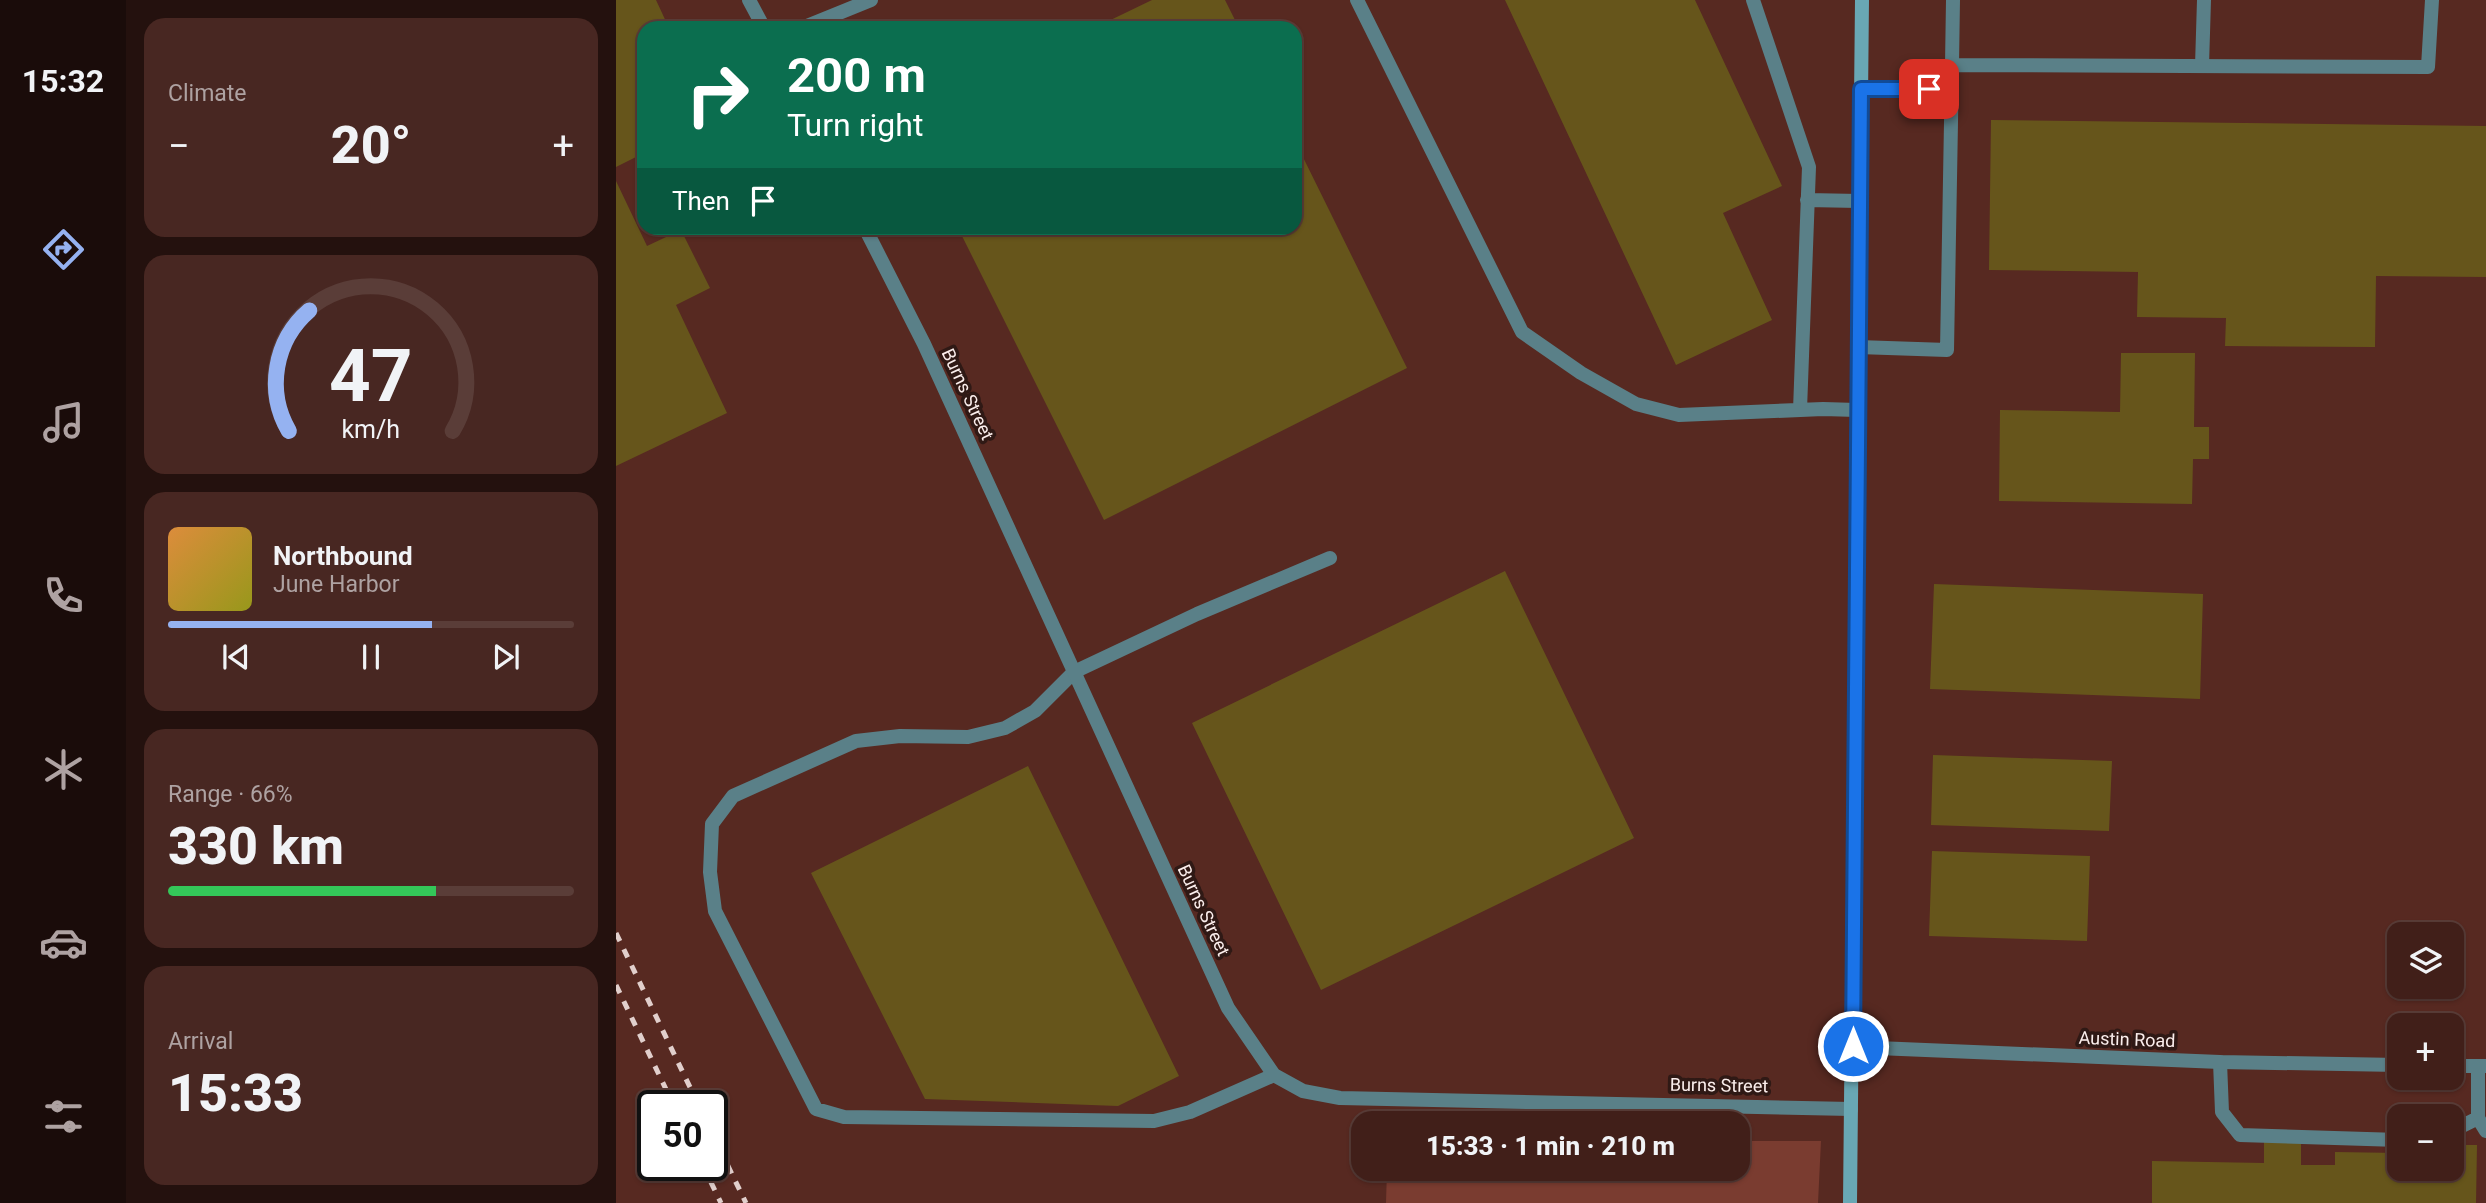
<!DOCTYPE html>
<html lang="en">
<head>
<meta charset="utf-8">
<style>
  :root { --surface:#411f19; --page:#482722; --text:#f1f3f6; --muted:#aea2a2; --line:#5a3d38; --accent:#95b2f1 }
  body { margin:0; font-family:Roboto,sans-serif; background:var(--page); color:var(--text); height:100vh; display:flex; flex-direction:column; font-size:26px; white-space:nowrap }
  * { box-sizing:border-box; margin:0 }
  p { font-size:23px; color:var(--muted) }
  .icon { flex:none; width:38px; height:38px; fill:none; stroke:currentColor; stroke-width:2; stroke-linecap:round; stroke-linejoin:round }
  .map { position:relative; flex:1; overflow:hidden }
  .drawer { display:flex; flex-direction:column; gap:18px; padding:18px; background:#24110e; width:490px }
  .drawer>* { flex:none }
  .top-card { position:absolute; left:21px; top:21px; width:665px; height:214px; border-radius:21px; box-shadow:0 2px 5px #0004,0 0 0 2px var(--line); background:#0b6e4f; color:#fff; overflow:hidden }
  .tools { position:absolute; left:1771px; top:922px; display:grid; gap:14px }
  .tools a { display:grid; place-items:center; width:77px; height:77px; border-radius:14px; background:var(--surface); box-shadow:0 2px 5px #0004,0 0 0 2px var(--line); font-size:35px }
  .speed { position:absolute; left:21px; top:1090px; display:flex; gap:14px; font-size:35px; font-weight:700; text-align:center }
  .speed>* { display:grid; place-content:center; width:91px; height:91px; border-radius:50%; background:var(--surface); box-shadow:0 2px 5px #0004,0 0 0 2px var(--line); line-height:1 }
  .speed .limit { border:4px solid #111; border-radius:10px; background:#fff; color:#111 }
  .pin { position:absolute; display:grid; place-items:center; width:60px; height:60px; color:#fff; margin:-30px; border-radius:14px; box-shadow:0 4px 10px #0006 }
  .me { position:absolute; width:77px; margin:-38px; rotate:0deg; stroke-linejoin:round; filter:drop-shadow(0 0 5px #0008) }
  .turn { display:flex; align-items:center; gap:24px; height:147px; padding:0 35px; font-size:32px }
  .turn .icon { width:91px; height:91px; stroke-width:2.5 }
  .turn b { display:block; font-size:49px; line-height:60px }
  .then { display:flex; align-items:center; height:66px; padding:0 35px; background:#0003; gap:14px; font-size:26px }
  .big { font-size:52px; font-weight:800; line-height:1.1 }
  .drawer .tile { flex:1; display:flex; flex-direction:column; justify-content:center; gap:10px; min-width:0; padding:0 24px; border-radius:21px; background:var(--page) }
  .drawer .dial { align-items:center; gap:0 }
  .dial svg { height:182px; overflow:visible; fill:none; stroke:var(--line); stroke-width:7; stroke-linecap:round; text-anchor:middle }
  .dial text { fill:var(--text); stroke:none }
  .song { display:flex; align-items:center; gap:21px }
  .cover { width:84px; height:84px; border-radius:10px; background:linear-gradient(135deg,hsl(30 70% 55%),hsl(60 70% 35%)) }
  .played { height:7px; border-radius:4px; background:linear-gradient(90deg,var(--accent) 65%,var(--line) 65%) }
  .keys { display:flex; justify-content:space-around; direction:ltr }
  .heat { display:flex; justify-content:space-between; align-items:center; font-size:38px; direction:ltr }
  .charge { height:10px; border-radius:5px; background:linear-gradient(90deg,#34c759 66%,var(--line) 0) }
  .trip { position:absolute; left:735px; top:1111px; width:399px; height:70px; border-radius:21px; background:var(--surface); box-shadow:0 2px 5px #0004,0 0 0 2px var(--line); font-weight:800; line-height:70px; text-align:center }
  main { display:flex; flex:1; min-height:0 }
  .menu { display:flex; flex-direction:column; width:126px; justify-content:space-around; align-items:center; background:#1a0c0a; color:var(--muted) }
  .menu .icon { width:49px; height:49px }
  .menu .current { color:var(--accent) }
  .menu b { font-size:32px; color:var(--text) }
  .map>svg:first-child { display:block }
  .green { fill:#7a3c30 }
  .building { fill:#66551b }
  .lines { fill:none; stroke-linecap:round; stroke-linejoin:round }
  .service { stroke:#5a8088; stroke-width:14 }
  .minor { stroke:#5a8088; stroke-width:14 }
  .secondary { stroke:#69a7b4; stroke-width:14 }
  .rail { stroke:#e1cfcc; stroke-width:5; stroke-dasharray:9 9; stroke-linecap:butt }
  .route-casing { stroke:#114b97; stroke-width:18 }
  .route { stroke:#1a73e8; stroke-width:12 }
  .labels { text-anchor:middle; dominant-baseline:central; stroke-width:7; stroke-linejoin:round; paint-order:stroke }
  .street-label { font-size:18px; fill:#fbeeec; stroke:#2f1915 }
</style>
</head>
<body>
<main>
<nav class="menu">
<b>15:32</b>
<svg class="icon current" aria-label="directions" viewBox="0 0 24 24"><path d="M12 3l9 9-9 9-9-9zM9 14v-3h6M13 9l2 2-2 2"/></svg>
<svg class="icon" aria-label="music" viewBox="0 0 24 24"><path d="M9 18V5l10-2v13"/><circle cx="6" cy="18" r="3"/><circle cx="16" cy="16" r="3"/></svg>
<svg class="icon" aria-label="phone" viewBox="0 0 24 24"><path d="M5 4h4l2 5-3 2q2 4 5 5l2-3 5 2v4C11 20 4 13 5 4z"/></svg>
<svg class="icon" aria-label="climate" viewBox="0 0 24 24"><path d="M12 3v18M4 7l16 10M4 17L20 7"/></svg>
<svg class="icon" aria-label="car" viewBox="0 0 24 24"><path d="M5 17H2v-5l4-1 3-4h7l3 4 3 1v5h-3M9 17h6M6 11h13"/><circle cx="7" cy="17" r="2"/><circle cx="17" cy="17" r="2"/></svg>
<svg class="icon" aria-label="filters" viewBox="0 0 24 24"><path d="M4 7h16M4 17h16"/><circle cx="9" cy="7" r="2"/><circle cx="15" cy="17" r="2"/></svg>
</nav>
<section class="drawer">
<div class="tile"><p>Climate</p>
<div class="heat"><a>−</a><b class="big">20°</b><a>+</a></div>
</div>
<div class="tile dial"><svg viewBox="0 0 100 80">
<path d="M14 69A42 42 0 1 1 86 69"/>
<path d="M14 69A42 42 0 0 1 23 16" stroke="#95b2f1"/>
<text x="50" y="56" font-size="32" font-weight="700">47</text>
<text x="50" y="72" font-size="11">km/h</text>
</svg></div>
<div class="tile">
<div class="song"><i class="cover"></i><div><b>Northbound</b><p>June Harbor</p></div></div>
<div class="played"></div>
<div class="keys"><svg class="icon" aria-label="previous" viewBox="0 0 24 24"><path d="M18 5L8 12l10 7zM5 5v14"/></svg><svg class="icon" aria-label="pause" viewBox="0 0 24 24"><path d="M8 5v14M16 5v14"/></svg><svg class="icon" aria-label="next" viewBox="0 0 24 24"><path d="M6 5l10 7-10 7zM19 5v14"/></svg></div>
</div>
<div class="tile"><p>Range · 66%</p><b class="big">330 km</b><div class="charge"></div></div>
<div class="tile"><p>Arrival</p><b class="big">15:33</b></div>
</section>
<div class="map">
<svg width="1870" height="1203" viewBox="0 0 1870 1203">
  <rect width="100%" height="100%" fill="#572921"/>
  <path class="green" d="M1122 1141H1205L1202 1203H770L771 1169H1122Z"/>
  <path class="building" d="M0 0H40L53 28H28V153L0 167Z
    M536 0H609L623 28H478Z
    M889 0H1079L1166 186 1107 213 1156 320 1060 365Z
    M1375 120 1870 126V277L1760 276 1759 347 1609 346 1610 318 1521 317 1522 272 1373 270Z
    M679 141 791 368 488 520 342 228H679Z
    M0 181 31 246 65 230 94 288 60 305 111 413 0 466Z
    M1505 353H1579L1578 427H1593V459H1577L1576 504 1383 501 1384 410 1504 412Z
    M889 571 1018 838 705 990 576 723Z
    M1318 584 1587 594 1584 699 1314 689Z
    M1317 755 1496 761 1493 831 1315 825Z
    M412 766 563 1076 502 1106 309 1099 195 873Z
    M1316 851 1474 856 1471 941 1313 936Z
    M1648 1142H1685V1165H1719V1152L1783 1153V1169H1836V1145H1861L1860 1203H1536V1161L1648 1163Z"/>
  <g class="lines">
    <path class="service" d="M741 0 906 332 965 373 1020 404 1063 415 1207 409 1241 410
      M1137 0 1193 167 1184 410
      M186 28 255 0
      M1336 65 1337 0
      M1586 66 1588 0
      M1245 89H1336
      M1191 200 1243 201
      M1242 347 1331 350 1336 65 1812 67 1816 0
      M1604 1062 1606 1112 1624 1135 1783 1140
      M1862 1066V1118L1870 1131
      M658 1075 574 1112 538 1121 228 1117 200 1109 99 911 94 872 96 824 117 796 240 741 284 736 352 737 389 728 419 711 458 672 581 614 714 558
      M1836 1131 1862 1118"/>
    <path class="minor" d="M133 0 148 28
      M249 228 308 344 612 1008 658 1075 687 1091 724 1098 1235 1109
      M1237 1047 1604 1062 1783 1065
      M1836 1066H1870"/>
    <path class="secondary" d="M1234 1203 1246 0"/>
    <path class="rail" d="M0 933 83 1106
      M0 985 58 1106
      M96 1133 130 1203
      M87 1166 105 1203"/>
  </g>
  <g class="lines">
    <g class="route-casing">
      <path id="route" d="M1237 1046 1245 89H1313"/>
    </g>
    <use href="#route" class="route"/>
  </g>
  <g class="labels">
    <g class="street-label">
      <text transform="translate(352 394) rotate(65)">Burns Street</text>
      <text transform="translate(588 910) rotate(65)">Burns Street</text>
      <text transform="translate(1511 1039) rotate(2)">Austin Road</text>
      <text transform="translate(1103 1085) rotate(1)">Burns Street</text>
    </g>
  </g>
</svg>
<div class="tools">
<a><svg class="icon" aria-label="layers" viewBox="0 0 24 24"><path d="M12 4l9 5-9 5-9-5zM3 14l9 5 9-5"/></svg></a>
<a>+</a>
<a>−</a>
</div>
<div class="speed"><div class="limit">50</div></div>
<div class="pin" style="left:1313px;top:89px;background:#d93025"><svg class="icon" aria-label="arrive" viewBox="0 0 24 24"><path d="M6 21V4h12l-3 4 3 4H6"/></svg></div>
<svg class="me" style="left:1237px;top:1046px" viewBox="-20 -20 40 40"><circle r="17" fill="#1a73e8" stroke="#fff" stroke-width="3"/><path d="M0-11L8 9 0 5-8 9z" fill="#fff"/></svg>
<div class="trip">15:33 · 1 min · 210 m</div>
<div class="top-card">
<div class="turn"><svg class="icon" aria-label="right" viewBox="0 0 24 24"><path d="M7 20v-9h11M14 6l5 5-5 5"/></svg><div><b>200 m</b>Turn right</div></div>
<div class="then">Then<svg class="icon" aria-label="arrive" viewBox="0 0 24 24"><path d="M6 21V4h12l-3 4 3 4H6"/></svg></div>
</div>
</div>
</main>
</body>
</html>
